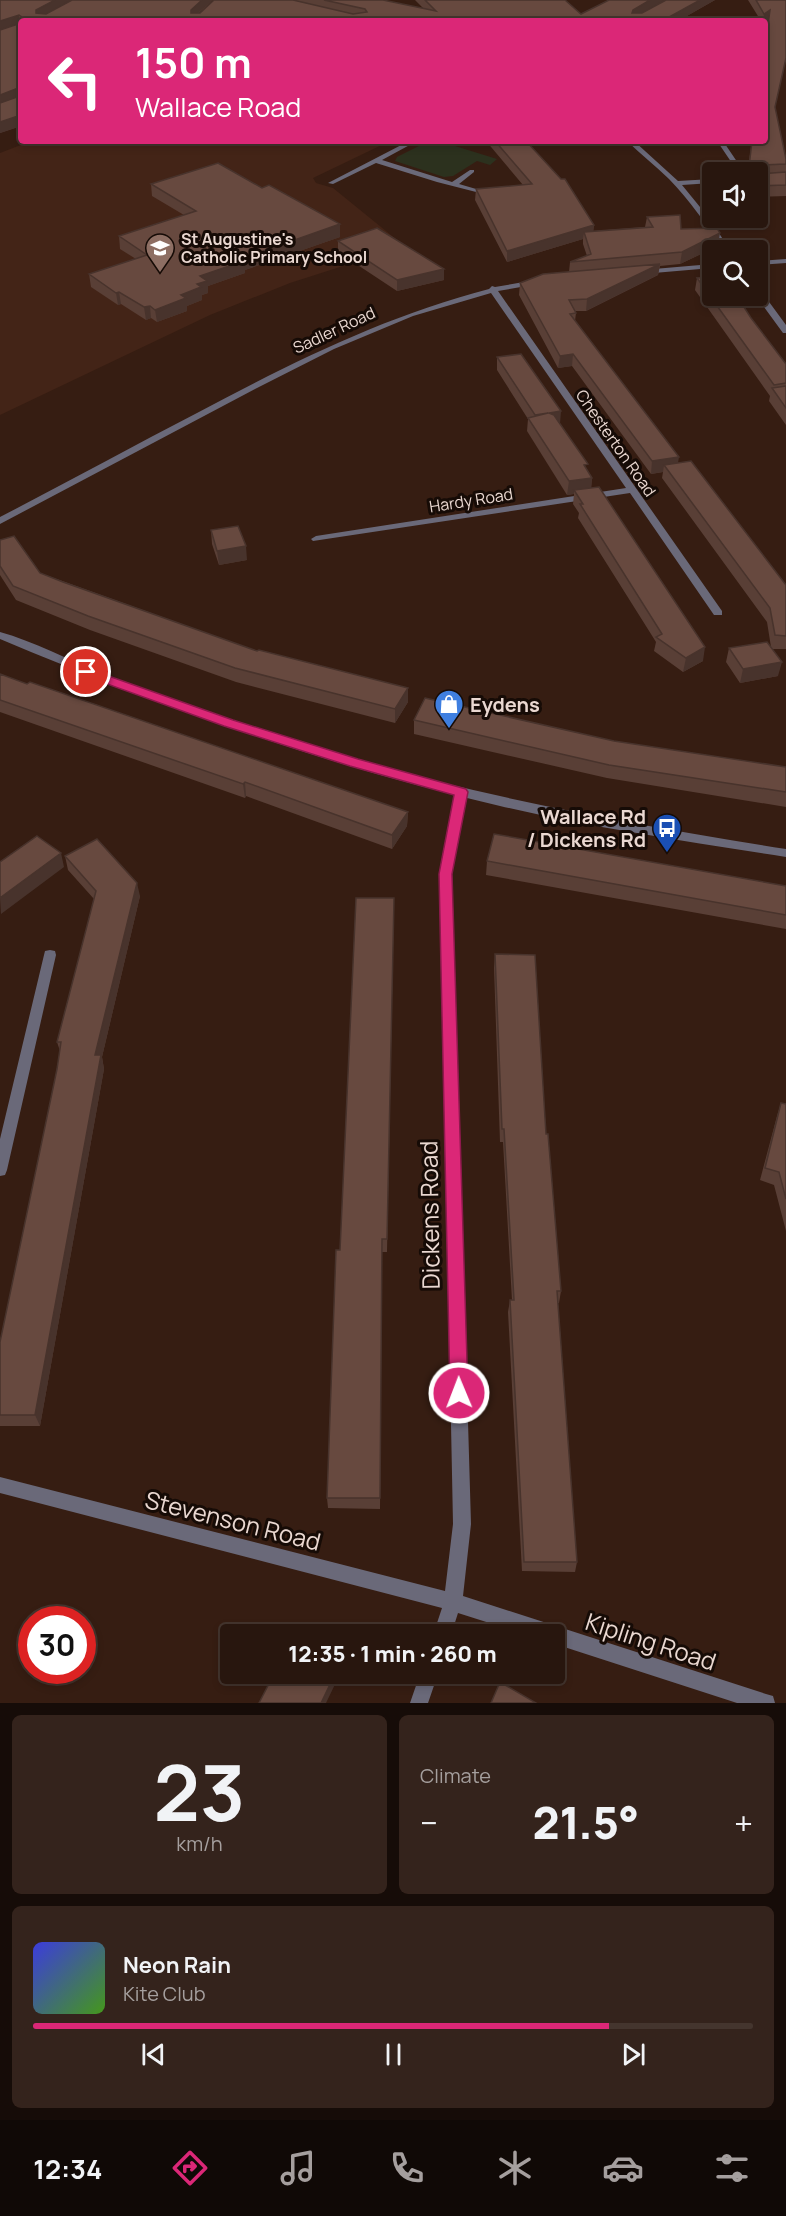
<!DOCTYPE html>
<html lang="en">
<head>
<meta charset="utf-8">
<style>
  :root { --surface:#28160e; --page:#34231c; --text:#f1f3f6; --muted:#a59f9e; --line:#44352e; --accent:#db2777 }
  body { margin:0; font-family:Manrope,sans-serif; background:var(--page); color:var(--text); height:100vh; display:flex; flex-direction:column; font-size:22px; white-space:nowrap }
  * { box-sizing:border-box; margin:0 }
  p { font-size:20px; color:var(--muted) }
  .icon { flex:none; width:33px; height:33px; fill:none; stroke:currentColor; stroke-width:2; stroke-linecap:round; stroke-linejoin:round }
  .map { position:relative; height:1703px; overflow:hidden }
  .details { display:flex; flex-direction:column; gap:12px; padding:12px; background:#160c08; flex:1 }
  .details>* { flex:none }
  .hud { position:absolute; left:18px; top:18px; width:750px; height:126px; border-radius:6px; box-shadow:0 3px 9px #0003,0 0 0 2px var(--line); background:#db2777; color:#fff; overflow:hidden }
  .buttons { position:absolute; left:702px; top:162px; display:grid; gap:12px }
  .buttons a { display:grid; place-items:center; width:66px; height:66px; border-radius:6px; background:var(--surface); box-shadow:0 3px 9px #0003,0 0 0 2px var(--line); font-size:30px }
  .speed { position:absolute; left:18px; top:1606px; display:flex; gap:12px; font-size:30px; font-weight:700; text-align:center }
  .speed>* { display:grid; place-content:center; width:78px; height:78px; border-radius:50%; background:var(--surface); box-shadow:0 3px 9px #0003,0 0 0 2px var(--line); line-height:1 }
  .speed .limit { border:9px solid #d22; background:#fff; color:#111 }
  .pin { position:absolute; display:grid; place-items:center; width:51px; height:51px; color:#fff; margin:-26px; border:3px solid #fff; border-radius:50%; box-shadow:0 2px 6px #0007 }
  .me { position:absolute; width:66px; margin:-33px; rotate:359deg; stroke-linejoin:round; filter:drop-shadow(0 0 4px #0008) }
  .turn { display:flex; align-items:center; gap:21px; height:126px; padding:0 18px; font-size:27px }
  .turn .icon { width:78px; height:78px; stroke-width:2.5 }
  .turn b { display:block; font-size:42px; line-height:51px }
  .big { font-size:45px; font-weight:800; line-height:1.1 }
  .details .widget { flex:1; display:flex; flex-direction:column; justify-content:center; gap:9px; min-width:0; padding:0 21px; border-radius:9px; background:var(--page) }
  .details .dial { align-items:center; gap:0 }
  .dial b { font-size:78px; line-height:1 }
  .song { display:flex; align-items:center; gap:18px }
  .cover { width:72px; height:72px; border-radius:9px; background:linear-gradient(135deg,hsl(240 70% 55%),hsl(100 70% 35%)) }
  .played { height:6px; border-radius:3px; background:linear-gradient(90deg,var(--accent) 80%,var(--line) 80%) }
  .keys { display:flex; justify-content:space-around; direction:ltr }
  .heat { display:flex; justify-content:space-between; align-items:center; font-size:33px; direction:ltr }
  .details .tiles { flex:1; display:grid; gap:12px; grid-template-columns:1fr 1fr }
  .widget:last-child { grid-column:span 2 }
  .trip { position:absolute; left:220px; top:1624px; width:345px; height:60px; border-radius:6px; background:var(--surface); box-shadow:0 3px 9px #0003,0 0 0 2px var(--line); font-weight:800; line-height:60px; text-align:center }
  .dock { display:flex; height:96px; justify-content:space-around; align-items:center; background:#100906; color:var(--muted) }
  .dock .icon { width:42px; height:42px }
  .dock .selected { color:var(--accent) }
  .dock b { font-size:27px; color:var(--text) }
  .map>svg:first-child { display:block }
  .built { fill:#432417 }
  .green { fill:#2c311e }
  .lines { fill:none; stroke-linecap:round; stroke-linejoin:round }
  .minor { fill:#6a6979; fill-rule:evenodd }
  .tertiary { fill:#6a6979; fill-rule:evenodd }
  .wall { fill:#593f36 }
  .shaded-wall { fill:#48332c }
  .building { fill:#67493f; stroke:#48332c; stroke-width:1.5 }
  .route { fill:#db2777; stroke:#8e194d; stroke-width:1.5 }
  .labels { text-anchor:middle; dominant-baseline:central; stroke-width:6; stroke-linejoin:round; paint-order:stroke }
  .far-poi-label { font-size:16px; font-weight:bold; fill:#ead8d1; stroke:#160b06; text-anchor:start }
  .far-street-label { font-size:16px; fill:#ead8d1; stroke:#160b06 }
  .poi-label { font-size:20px; font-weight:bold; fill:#ead8d1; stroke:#160b06; text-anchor:start }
  .near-street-label { font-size:24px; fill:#ead8d1; stroke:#160b06 }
</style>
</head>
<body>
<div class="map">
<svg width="786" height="1703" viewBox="0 0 786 1703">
  <rect width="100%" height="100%" fill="#361d12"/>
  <path class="built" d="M31 141H390L313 178 316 183 333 188 402 244 390 251 290 283 210 315 0 415V153Z"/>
  <path class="green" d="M429 141H439L497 159 490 165 477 161 453 176 444 177 395 161 397 157Z"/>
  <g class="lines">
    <path class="minor" d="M409 141H417L382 160 452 182 470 170H474V172L459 184 483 191 480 193 437 182 376 163 333 184 328 183Z
      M627 141H634L678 181 712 179V183L682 185 709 218 730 250H724C707 225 690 201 669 179 656 166 640 154 627 141Z
      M717 141H723L744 172H738Z
      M786 259V263L758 265V261Z
      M712 264V268L642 274 638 272 642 270Z
      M535 280 539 282 538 284 498 291 722 611V615H714L630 493 313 541 311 539 316 536 626 488 491 293 413 316 334 349 257 388 0 524V517C66 483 131 447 197 413 291 363 385 316 489 289L492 286 495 287Z
      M758 291H761L786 325V333H783L756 296Z
      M461 788 467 792 452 874 471 1524 463 1596 766 1694 773 1696 775 1703H737L555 1644V1635H527L458 1613 451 1635H433L442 1608 0 1493V1477L445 1591 453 1524 440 874 455 792Z
      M50 950 55 951 56 955 7 1170 5 1175 0 1176V1139L44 955 45 951Z
      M420 1674H438L428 1703H410Z"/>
    <path class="tertiary" d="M0 632C33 641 69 660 101 673 163 697 226 719 289 740 454 792 616 822 786 849V857C690 842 594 828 500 806 328 766 162 707 0 639Z"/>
  </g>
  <path class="wall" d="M0 0H213L199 13H200L214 0H383L424 9 415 0H565L581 14 666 0H715L678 21H21V126L0 133Z
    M748 0H786L775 108 786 159V196L758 197V172L748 168 769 20 761 21Z
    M486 141H526L594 225 593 231 645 227 647 217 681 229 718 246 680 264 660 266 658 275 586 311H575L576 313 575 321 678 463 786 585V649H772L778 676 740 683 726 662 729 648 771 647 767 622 662 478 663 472 651 474 572 366 558 368 519 295 520 283 569 272 570 262 587 256 583 244V239L507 262 475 200 476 189 523 185Z
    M151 184 340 237 245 270V273L208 286V293L202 295V300L187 306V311L157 322 151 318 146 320 121 304 118 305 91 287 89 274 136 259 120 249 119 236 184 215 152 196Z
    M338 241 444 280 397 291 338 252Z
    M697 278 751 318 786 364V425L769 401 770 396 695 290Z
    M497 357 560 424 592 478 591 488 703 661 683 672 654 651 656 642 578 518 579 513 573 504 574 494 567 495 527 431 528 419 497 370Z
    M211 530 247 560 219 565 212 544Z
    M0 540 40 573 257 651 408 702 395 723 236 682 90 630 16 600 0 575Z
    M0 674 27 684 408 812 407 826 392 849 246 796 245 798 0 712Z
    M414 720 614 741 786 767V807L607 778 414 734Z
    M65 856 140 896 102 1057 104 1069 40 1426H0V1342L57 1069 60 1051 57 1042 94 899 68 870Z
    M487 861 786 886V929L486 875Z
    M394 898 387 1252H382L380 1509 328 1508 327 1498 340 1250Z
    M495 954 546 1134 561 1291 559 1303H558L577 1562 575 1572 522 1571 508 1312 510 1300H512L503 1142H500L494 968Z
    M781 1103 786 1104V1231L774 1185 760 1180 777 1116Z"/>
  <path class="shaded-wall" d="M55 0H75L38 19 36 13V10Z
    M202 0H213L191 19V10Z
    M650 0H665L632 19 633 10Z
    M700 0H715L678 21H662Z
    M770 10 769 20 765 22V21H763L764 14Z
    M19 15 20 25 0 32V21Z
    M18 88 20 98 0 106V95Z
    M21 115V126L0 133V122Z
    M340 224V237L245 270V273L208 286V293L202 295V300L187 306V311L157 322 155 310 181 295 197 284 200 276 241 259Z
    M594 225 593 236 584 232 583 239 507 262V251Z
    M720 233 718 246 680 264 682 252Z
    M660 264 658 275 586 311 587 299Z
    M444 269V280L397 291V280Z
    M119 292 121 304 118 305 116 293Z
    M150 306 151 318 146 320 144 307Z
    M573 354 572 366 558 368 560 356Z
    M561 411 560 424 549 413Z
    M679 457 677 469 664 465 663 472 651 474 652 461Z
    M592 478 591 491 574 490V494L567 495 569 481Z
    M246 546 247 560 219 565 217 551Z
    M705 647 703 661 683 672 686 658Z
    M782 662 778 676 740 683 743 669Z
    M408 688V702L395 723V709Z
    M245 782 246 796 245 798 243 784Z
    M408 812 407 826 392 849V835Z
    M61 853 64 867 1 914 0 898Z
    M137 883 140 896 102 1057 104 1069 40 1426 35 1415 95 1055Z
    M335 1674H340L326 1703H321Z"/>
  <path class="building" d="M0 0H55L36 10V13L46 14 72 0H202L191 10V13H200L214 0H293L353 14 367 12 365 9 324 0H383L436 11 425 0H565L581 14 609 0H650L633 10 632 13H642L666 0H700L662 21H21L22 17 19 15 0 21Z
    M756 0H786V58L775 107 786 159V164L760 165 758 167 760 174 786 172V185L758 186V172H742L749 167 752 141H765V39H766L770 10 764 14Z
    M21 23V90L18 88 0 95V30Z
    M21 92V115L0 122V103L20 96Z
    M495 141H526L561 179H565L594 225 507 251 476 189 532 184Z
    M218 163 262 188 269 185 340 224 241 259 244 261 200 276 207 281 197 284 201 287 181 295 186 298 155 310 150 306 144 307 119 292 116 293 89 274 147 255 119 236 196 211 151 184Z
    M680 215 681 229 717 228 720 233 682 252 570 262 591 254 584 232 653 227 647 217Z
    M377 228 444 269 397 280 338 241Z
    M660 264 587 299 569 300 576 313 570 314 679 457 652 461 573 354 560 356 520 283 543 274Z
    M712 277V296H737L751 318 786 364V383L774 385 697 278Z
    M521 354 561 411 549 413 554 415 558 421 588 464 584 465 592 478 569 481 528 418 548 413 535 415 497 357Z
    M786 386V408L772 388Z
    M691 461 786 585V636L775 635 770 608 664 465Z
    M599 487 705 647 686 658 656 637 662 634 580 504H583L574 490Z
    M238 526 246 546 217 551 211 530Z
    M14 536 40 573 63 582 257 651 259 650 408 688 395 709 235 668 88 616 13 586 0 566V540Z
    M767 642 782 662 743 669 729 648Z
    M0 674 27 684 30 682 408 812 392 835 245 782 243 784 0 700Z
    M425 698 614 741 786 767V792L609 765 414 720Z
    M494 834 786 886V915L487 861Z
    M37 836 61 853 0 898V862Z
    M97 839 137 883 95 1055H101L35 1415H0V1342L57 1069 61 1042H57L96 891 65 856Z
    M356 898H394L387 1239H382L380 1498H327L336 1250H340Z
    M495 954 535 955 546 1134H548L561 1291H557L577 1562H524L510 1300H514L504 1129H502Z
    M781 1103 786 1104V1199L779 1172 765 1168Z
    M274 1674H335L321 1703H259Z
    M500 1682 536 1703H491Z"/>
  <path class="route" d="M86 668 233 720 358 759 466 789 468 792 452 874 468 1393 465 1399 459 1402 452 1399 450 1393 439 874 454 795 350 766 224 726 82 675 80 672Z"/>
  <defs>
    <g id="school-pin" transform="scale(1.5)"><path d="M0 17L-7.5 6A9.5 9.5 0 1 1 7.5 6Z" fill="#8d6e63" stroke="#160b06"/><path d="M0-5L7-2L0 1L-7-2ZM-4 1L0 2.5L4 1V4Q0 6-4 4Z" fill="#fff"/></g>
    <g id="shop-pin" transform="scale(1.5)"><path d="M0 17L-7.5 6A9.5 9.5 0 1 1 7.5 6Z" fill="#3f7fe0" stroke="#160b06"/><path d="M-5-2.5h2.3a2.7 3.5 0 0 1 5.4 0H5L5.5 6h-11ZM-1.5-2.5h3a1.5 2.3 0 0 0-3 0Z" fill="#fff"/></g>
    <g id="bus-pin" transform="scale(1.5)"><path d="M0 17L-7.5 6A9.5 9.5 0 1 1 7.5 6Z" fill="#1a4fb4" stroke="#160b06"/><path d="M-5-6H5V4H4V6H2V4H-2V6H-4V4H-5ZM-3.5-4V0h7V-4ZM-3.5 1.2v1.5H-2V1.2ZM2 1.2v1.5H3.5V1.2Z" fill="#fff"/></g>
  </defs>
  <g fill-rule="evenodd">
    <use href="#school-pin" x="160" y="248"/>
    <use href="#shop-pin" x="449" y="704"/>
    <use href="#bus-pin" x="667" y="828"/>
  </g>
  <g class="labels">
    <g class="far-poi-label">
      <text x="181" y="239">St Augustine's<tspan x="181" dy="18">Catholic Primary School</tspan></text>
    </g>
    <g class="far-street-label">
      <text transform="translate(334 330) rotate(-25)">Sadler Road</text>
      <text transform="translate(616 443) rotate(55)">Chesterton Road</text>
      <text transform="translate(471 500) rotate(-9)">Hardy Road</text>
    </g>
    <g class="poi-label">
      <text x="470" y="704">Eydens</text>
      <text x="646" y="816" text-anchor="end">Wallace Rd<tspan x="646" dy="23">/ Dickens Rd</tspan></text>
    </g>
    <g class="near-street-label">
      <text transform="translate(429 1215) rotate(-91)">Dickens Road</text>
      <text transform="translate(233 1520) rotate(14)">Stevenson Road</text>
      <text transform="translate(651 1641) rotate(18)">Kipling Road</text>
    </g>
  </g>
</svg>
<div class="buttons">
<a><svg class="icon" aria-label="sound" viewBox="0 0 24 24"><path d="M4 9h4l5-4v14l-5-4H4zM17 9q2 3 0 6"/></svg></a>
<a><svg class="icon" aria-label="search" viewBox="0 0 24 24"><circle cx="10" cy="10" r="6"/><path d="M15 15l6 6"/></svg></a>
</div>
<div class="speed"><div class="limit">30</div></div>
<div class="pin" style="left:86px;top:672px;background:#d93025"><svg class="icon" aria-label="arrive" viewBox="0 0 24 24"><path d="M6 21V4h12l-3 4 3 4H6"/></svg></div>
<svg class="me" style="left:459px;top:1393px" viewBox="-20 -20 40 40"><circle r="17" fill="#db2777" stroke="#fff" stroke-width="3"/><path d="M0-11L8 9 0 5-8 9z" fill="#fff"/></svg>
<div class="trip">12:35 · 1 min · 260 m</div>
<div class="hud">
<div class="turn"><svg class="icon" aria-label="left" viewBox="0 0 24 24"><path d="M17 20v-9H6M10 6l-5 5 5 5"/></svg><div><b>150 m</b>Wallace Road</div></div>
</div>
</div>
<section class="details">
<div class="tiles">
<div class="widget dial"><b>23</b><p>km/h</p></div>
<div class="widget"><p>Climate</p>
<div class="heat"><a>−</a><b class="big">21.5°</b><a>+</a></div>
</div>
<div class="widget">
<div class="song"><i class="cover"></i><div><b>Neon Rain</b><p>Kite Club</p></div></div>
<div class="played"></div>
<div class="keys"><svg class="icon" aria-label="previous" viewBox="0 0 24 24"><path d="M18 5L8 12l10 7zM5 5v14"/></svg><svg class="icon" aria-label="pause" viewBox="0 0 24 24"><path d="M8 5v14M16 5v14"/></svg><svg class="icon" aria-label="next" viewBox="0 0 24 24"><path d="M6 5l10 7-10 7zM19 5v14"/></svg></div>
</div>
</div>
</section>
<nav class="dock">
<b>12:34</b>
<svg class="icon selected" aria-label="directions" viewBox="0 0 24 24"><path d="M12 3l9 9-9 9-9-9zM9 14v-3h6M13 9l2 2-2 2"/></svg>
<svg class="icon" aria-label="music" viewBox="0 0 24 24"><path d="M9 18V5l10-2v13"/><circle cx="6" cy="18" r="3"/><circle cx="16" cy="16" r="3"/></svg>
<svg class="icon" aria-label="phone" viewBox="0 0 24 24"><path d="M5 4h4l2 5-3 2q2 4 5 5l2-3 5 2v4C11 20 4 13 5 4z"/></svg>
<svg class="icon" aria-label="climate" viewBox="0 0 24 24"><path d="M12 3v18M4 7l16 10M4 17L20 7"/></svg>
<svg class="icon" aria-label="car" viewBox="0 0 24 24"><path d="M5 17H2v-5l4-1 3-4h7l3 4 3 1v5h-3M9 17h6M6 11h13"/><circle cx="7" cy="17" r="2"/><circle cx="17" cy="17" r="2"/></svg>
<svg class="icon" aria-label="filters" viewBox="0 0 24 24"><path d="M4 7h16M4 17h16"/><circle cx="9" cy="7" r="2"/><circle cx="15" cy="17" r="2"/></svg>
</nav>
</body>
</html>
